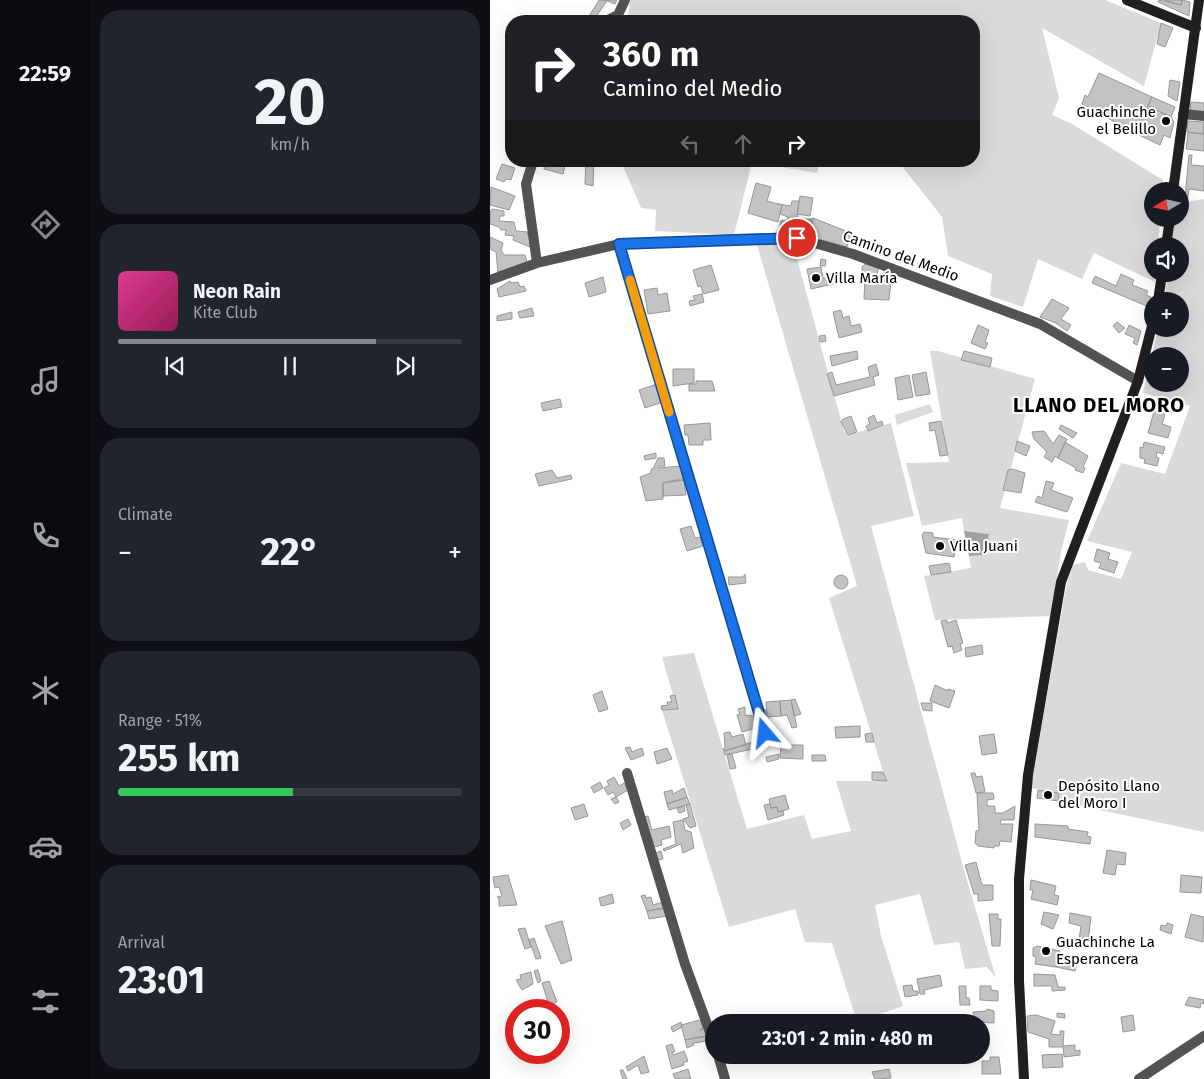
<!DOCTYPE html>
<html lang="en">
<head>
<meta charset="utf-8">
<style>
  :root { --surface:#171b24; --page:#20242c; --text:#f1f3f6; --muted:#9ea1a6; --line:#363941; --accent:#858687 }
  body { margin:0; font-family:"Fira Sans",sans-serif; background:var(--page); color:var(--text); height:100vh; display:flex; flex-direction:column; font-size:19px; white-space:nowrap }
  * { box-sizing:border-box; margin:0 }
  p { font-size:16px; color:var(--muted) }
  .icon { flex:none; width:28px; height:28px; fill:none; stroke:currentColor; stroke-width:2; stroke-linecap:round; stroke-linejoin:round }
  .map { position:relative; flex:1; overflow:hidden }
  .drawer { display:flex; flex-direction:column; gap:10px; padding:10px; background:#0d0f14; width:400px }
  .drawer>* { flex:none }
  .banner { position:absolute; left:15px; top:15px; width:475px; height:152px; border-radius:20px; box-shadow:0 5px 20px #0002; background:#202124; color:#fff; overflow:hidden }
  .needle { width:32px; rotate:261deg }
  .fabs { position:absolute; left:654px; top:182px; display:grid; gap:10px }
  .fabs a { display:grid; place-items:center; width:45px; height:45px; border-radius:50%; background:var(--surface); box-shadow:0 5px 20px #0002; font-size:25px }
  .speed { position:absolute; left:15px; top:999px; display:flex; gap:10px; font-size:25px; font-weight:700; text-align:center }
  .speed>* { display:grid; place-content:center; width:65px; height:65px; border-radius:50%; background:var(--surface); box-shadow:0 5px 20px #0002; line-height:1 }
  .speed .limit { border:8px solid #d22; background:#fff; color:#111 }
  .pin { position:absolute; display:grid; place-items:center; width:42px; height:42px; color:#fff; margin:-21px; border:2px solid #fff; border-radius:50%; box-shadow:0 1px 5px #0007 }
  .me { position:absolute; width:55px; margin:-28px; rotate:343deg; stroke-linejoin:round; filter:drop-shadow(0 0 4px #0008) }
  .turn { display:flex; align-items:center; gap:18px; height:105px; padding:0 15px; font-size:22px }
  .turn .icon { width:65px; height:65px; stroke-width:2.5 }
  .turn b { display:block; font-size:35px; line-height:42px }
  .lanes { display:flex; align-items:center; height:48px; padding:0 15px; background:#0003; justify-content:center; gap:25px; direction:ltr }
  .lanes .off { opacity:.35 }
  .big { font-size:38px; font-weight:700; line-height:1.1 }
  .drawer .tile { flex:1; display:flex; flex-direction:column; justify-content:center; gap:8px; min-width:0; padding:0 18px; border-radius:20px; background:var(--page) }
  .drawer .dial { align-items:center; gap:0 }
  .dial b { font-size:65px; line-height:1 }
  .song { display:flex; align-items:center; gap:15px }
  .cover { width:60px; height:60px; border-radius:8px; background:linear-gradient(135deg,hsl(330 70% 55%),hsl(330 70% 35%)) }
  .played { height:5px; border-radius:2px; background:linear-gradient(90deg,var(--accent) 75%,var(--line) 75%) }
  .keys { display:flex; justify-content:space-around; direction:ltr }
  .heat { display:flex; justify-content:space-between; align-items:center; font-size:28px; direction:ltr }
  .charge { height:8px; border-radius:4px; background:linear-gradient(90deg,#34c759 51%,var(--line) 0) }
  .trip { position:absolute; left:215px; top:1014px; width:285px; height:50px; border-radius:25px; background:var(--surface); box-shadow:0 5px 20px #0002; font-weight:700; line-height:50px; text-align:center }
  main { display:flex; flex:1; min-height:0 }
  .dock { display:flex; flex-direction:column; width:90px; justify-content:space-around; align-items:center; background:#090b0e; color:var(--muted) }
  .dock .icon { width:35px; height:35px }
  .dock .current { color:var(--accent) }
  .dock b { font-size:22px; color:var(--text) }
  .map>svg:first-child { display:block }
  .green { fill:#dadada; fill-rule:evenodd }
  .water { fill:#a1a1a1 }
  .building { fill:#c3c3c3; stroke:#979797 }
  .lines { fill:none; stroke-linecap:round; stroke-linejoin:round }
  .street { stroke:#535353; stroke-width:10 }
  .secondary { stroke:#202020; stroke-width:10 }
  .route-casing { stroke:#114b97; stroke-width:12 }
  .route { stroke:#1a73e8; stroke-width:9 }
  .slow { stroke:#f59e0b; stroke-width:9 }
  .poi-dot { fill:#000; stroke:#fff; stroke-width:2 }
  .labels { text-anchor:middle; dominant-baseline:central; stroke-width:4; stroke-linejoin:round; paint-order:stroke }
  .poi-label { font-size:15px; fill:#000; stroke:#fff; text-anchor:start }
  .street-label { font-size:15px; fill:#000; stroke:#fff }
  .district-label { font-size:20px; font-weight:bold; letter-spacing:1px; fill:#000; stroke:#fff }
</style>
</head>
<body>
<main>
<nav class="dock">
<b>22:59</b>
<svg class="icon current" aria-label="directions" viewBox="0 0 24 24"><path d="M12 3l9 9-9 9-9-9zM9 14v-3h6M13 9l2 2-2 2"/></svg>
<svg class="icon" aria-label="music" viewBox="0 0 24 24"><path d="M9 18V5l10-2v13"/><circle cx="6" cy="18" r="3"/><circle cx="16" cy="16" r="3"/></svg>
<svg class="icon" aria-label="phone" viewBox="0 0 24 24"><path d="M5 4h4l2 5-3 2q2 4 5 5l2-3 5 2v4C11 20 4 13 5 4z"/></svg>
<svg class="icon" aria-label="climate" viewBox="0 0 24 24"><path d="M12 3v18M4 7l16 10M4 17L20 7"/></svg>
<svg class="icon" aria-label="car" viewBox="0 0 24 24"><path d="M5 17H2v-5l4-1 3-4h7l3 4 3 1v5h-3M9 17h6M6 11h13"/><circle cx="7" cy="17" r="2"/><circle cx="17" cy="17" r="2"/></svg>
<svg class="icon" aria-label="filters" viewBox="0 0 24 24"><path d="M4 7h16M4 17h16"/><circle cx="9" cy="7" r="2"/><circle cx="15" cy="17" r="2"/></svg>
</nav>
<section class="drawer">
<div class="tile dial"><b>20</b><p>km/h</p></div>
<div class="tile">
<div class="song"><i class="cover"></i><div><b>Neon Rain</b><p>Kite Club</p></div></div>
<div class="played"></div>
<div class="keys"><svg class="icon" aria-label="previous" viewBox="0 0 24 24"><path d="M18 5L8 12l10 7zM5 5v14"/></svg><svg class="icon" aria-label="pause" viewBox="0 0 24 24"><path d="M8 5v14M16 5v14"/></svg><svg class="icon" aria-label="next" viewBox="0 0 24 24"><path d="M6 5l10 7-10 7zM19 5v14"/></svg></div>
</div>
<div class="tile"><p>Climate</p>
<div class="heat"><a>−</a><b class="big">22°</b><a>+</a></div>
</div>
<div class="tile"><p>Range · 51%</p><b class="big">255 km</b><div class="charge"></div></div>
<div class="tile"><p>Arrival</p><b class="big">23:01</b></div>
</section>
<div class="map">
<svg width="714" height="1079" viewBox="0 0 714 1079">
  <rect width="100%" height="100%" fill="#fff"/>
  <path class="green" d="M140 0H615L671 23 654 86 552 28 569 98 562 115 582 124 673 180 672 191H662V219H670L668 246H662V274H666L665 282 604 253 592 279 548 259 533 307 500 296 502 274 458 256 452 217 408 161H484V21H159L138 17Z
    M134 161H330L327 173 262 162 244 235 165 231 166 210 151 208 133 166Z
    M714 199V832L568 801 569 793 541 788 576 587 583 565 595 562 598 570 631 579 642 552 597 541 631 463 675 474 700 406 653 393 668 329H690V301H674L678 274H690V246H681L685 219H690V203ZM662 356H690V384H662Z
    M303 244 354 431 358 435 401 423 424 516 381 526 476 877 506 978 497 967 475 969 469 942 444 945 430 894 385 905 391 936 413 1006 367 1022 342 943 315 942 305 909 239 927 172 710 187 709 172 657 204 653 257 829 314 815 322 839 361 831 346 781H396L339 598 367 586 267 245Z
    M440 351H448L545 379 510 508 579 520 571 552 561 616 445 620 434 576 481 568 479 556 496 555 499 534 474 531 472 518 432 526 416 463 459 462Z
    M440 404 443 412 407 425 405 415Z"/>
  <path class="water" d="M323 218 322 231 289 232 290 220Z
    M474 531 499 534 496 555 479 556Z"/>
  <path class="building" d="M109 0 117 1 103 21H96Z
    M115 0H127L125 4Z
    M669 0 691 5 692 0 700 2 699 16 668 2Z
    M674 0H692L691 5Z
    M671 23 683 28 675 47 667 44Z
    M609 73 662 97 645 133 592 104 595 95 598 97Z
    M680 80 690 82 687 101 678 96Z
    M662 97 685 107 681 117 658 106Z
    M701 102 714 103V112L700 110Z
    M658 106 681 117 684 122 680 138 674 135 670 145 645 133Z
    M698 121 714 122 713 134 697 132Z
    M714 130V151L696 149 698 132 713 134Z
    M699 155H702L701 165 714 166V191L699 189 697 203H691L692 199 695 197Z
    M56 161H76L73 174 54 169Z
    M96 161H104L103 186 95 184Z
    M12 164 25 168 21 180 16 179 14 182 6 179Z
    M266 183 281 187 277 201 292 205 288 222 258 213Z
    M1 187 25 196 19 210 0 205Z
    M310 196 323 198 320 216 307 214Z
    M302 201H309L307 219H297L298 217 290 214 292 205 288 204 301 206Z
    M2 209 14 211V216H10L9 221 24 222 26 231 38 232 37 235H41L40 247 23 240 24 236 15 235 16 230H11L9 227 0 224V212Z
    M323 218 361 233 357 247 332 240 322 231Z
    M0 237 13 243 11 250 14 255H35L37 262 8 272 6 252 0 249Z
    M331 259 336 260 335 266H330Z
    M375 264 388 267 387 280 373 278 372 267Z
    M221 265 229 290 213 294 211 286 208 287 203 270Z
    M331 267 333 278H342L343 284 321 289 317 269Z
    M631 274 644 280 642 285 658 291 656 295 661 297 659 307 602 283 605 276 626 286Z
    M113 277 116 292 99 297 95 283Z
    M375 278 401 281 399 300 374 299Z
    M20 281 21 283 28 282 30 287 34 286 36 291 9 297 7 289Z
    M167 288 168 295 177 293 180 311 158 314 154 290Z
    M212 294 214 302 200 306 199 301 205 300 203 296Z
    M562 299 579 308 571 319 581 325 577 331 566 323 550 317Z
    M42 308 44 316 30 318 28 312Z
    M351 310 353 318 359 316 361 326 370 324 372 332 349 338 343 312Z
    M22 312V319L7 321V316Z
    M627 322 635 328 629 333 623 326Z
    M488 325 499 330 495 342 498 343 495 349 481 343Z
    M639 325 651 331 647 345 643 343 645 338 635 334Z
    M335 335 336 341 330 342 329 336Z
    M367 351 368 359 342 366 340 356Z
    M474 351 502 358 500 367 471 360Z
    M386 364 389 375 383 377 385 385 344 396 337 374 342 372 346 385 380 377 378 367Z
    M183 369H204V383L183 386Z
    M436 372 440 394 426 396 422 375Z
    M419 375 423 397 408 400 405 378Z
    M206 381H222L225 391H199V384H206Z
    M167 384 173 402 155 408 149 390Z
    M70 399 72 407 53 411 51 403Z
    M664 411 675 414 672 424 681 427 678 438 658 433Z
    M384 415 387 423 392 421 393 425 378 431 376 426 380 424 378 418Z
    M361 416 367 432 358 435 351 422 353 419Z
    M451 421 458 455 450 456 445 430 440 431 439 423Z
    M220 423 221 440H213V445H199L198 435H195L194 425Z
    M571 425 587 433 583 438 569 429Z
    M554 431 563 444 569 435 577 439 568 458 565 456 562 462 554 457 557 452 544 439 542 432Z
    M527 441 540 446 536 456 525 451Z
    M575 442 598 456 593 467 595 468 593 473 585 470 586 468 568 458Z
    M654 442 675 447 673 454 667 452 666 457 669 458 667 466 654 463 655 459 650 458V447L653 448Z
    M166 453V458L155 460 154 456Z
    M168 458H174L175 466H169V468L191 466 196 482 194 483V480L173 483V499L156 501 150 477 161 473V469H163Z
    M522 469 535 473 531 493 513 490 518 470Z
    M62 470 67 478 81 475 82 479 49 486 45 474Z
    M185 480H194L196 495 173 496V483Z
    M556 481 564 483 561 490 583 498 577 512 545 502 548 496 552 498Z
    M201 526 205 538 210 537 213 546 197 551 190 529Z
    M434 532 443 533V537L467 540 464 557 436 553 432 536Z
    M607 549 620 553 618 559 628 562 624 573 609 568 611 563 604 561Z
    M459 563 461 572 441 575 439 566Z
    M255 574 256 583 239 585 238 577H253Z
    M344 582a7 7 0 1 1 14 0a7 7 0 1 1-14 0Z
    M457 620V623L466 620 473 643 470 644 472 650 464 653 462 646 458 647 451 621Z
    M492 645 493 654 476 657 475 648Z
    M445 685 458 691V689L465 691 459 708 440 701Z
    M112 691 118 709 109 712 103 695Z
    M185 695 188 709 172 710 171 706 178 705 177 702H182L180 696Z
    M305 699 311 714 304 716 301 700Z
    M301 700 307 727 302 728 297 715 291 716 290 701Z
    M290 701 291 716 277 717 276 702Z
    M431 703H442V711L433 710Z
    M255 707V715L263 716 264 721 268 720 270 727 252 732 247 715 250 714 248 709Z
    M271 710H276L283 737H278Z
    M370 726V737L346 738 345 727Z
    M240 732 242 737 253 734 256 745 234 751 233 749 235 748 234 733Z
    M382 733 384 742H376L375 734Z
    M504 734 507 753 492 755 489 736Z
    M278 737 281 745 235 755 234 751Z
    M291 745H313V759L290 758Z
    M140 747 142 752 152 748 154 755 141 760 135 748Z
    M177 748 182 759 167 764 164 752Z
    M242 754 246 768 240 769 237 755Z
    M289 754V759L277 762 276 757Z
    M322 755H335L336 761H322Z
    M382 772H393L397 781 382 780Z
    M481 773H485L486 777 492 776 495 792 486 793Z
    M124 777 129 786 134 783 138 790 126 797 129 802 125 804 121 799 126 797 123 792 118 795 114 788 119 785 117 781Z
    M110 782 113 788 104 793 101 787Z
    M194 788 197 797 177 804 174 792 182 790 183 794Z
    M548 790 569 793 568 801 547 798Z
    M487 793H503L504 799 497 800V806H505V813H513L525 806 524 820H511L510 824H523L521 842 510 841 509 846H504V848L488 846 485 843 486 831 489 830Z
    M295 795 299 809 288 812 287 807 281 808 279 799Z
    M197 797 200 804 179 810 177 804Z
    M94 804 98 816 85 820 81 808Z
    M200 804 206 826 200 828 193 819 199 817 196 805Z
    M280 804 281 808 287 807 288 812 293 811 294 815 278 820 274 805Z
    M194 806 195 811 189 813 187 808Z
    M158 816 162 830 179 826 181 837 171 840 172 845 164 847 153 817Z
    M138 819 141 825 133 830 130 823Z
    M193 820 195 830 201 832 204 848 193 853 191 844 174 851 173 849 186 844 183 822Z
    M545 824 578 826V829L598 832 597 836 601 837 600 844 545 837Z
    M617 850 636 853 635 865 627 864 625 875 613 873Z
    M171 851 173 859 168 860 166 853Z
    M486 862 492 885H503V900L488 901V894H484L475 865Z
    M18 875 27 905 9 906V899L7 897 12 896 9 887 5 888 3 877Z
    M691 875 712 877 711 893 690 892Z
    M541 880 566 886 564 895 569 896 567 905 541 899 543 890H540Z
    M122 894 124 903 111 906 109 898Z
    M155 895 156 898 161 897 163 905 173 902 174 908 157 911 151 896Z
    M174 908 177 916 159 919 157 911Z
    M554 912 569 915 563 929 551 924Z
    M580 913 601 917 598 942 589 940 591 926 579 923Z
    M499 914H508V919H511L510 946H502Z
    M701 914 714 917 713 942 695 937Z
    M72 921 82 960 71 964 55 926Z
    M677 923 683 925 681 934 670 930 671 925 676 926Z
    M35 928 41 947 35 949 28 929Z
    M44 938 51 958 46 959 39 940Z
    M547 946 570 951 566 967 545 964 546 957 543 956V948Z
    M583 961 587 962 585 971 566 967 567 962 582 965Z
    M48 970 51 981 48 983 44 971Z
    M41 972 43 984 32 990 26 980 31 979 30 975Z
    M544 974 565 975 568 987H575V990L562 991V986H544Z
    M450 975 452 986 434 990 435 994H430L427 979Z
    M59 981 67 1002 59 1005 52 983Z
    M422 985 423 991H428V995L415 997 413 986Z
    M469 986H476V998H479L480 1005H470Z
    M490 986H501V990L508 991V1001L490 1000Z
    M699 997 714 1000V1004L711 1003 710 1008 695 1005Z
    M497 1009 504 1011V1023L484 1022 483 1012 497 1011Z
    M567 1013 575 1014V1018L567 1017Z
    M546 1015 565 1021 561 1034 570 1035V1031H574L573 1047H559V1039L538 1032 537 1016Z
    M643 1015 645 1030 633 1032 631 1017Z
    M210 1020 213 1028 210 1030 214 1029 216 1036 195 1040 191 1025Z
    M191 1022 192 1027 183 1032 181 1027Z
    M216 1036 218 1041 203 1043 204 1045 197 1048 195 1040Z
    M182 1044 185 1052H182L183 1055 194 1051 198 1061 193 1063 194 1065 182 1069 176 1046Z
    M585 1045V1051L590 1050V1055L574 1057 573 1046Z
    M572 1054 573 1067 553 1068 552 1055Z
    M154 1056 159 1072 151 1074 148 1065 138 1071 136 1067Z
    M500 1057H509L511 1074H492V1061H500Z
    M198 1069 201 1079H185L183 1074Z
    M399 1069 401 1078 385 1079 382 1072Z
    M130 1070H133L137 1079H133Z"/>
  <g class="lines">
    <path class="street" d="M116 21 128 15 135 0
      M693 114 714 116
      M43 161 36 184 47 263
      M129 244 275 733
      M0 280 47 263 129 244 307 238 363 254 550 324 648 381
      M137 773 195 964 224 1043
      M228 1055 235 1079
      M649 1079 714 1036"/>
    <path class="secondary" d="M637 0 706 28
      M683 191 709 0
      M676 246 680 219
      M668 301 672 274
      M534 1079 529 981V879L538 775 571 582 648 381 662 326"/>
  </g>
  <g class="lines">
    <g class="route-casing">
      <path id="route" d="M275 733 129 244 307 238"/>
    </g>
    <use href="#route" class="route"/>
    <path class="slow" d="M140 280 179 412"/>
  </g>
  <g class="poi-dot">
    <circle cx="676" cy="121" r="5"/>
    <circle cx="326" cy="278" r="5"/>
    <circle cx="450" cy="546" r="5"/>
    <circle cx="558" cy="795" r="5"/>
    <circle cx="556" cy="951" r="5"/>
  </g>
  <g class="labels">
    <g class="poi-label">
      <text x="666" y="112" text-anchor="end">Guachinche<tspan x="666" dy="17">el Belillo</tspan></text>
      <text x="336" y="278">Villa María</text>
      <text x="460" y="546">Villa Juani</text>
      <text x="568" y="786">Depósito Llano<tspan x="568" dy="17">del Moro I</tspan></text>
      <text x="566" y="942">Guachinche La<tspan x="566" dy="17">Esperancera</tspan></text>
    </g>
    <g class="street-label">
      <text transform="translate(411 256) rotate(20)">Camino del Medio</text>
    </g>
    <g class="district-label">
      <text x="609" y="405">LLANO DEL MORO</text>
    </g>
  </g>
</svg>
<div class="fabs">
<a><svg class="needle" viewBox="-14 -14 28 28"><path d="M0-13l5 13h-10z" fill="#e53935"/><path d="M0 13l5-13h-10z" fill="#9ea1a6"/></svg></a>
<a><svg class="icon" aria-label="sound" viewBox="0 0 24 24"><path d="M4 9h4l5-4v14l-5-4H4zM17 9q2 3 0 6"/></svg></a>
<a>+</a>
<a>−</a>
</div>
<div class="speed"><div class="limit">30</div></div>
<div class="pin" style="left:307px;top:238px;background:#d93025"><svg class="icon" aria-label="arrive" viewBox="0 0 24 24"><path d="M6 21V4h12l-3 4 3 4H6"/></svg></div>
<svg class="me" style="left:275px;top:733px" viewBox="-20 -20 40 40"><path d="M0-17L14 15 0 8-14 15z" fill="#1a73e8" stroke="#fff" stroke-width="4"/></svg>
<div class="trip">23:01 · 2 min · 480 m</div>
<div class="banner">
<div class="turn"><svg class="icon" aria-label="right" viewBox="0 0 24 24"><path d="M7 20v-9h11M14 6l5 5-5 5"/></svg><div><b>360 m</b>Camino del Medio</div></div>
<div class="lanes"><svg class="icon off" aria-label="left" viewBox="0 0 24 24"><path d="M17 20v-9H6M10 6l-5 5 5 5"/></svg><svg class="icon off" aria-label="ahead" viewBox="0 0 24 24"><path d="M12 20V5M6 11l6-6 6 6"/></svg><svg class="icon" aria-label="right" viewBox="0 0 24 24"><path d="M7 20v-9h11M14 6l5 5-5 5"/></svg></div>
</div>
</div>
</main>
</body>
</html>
